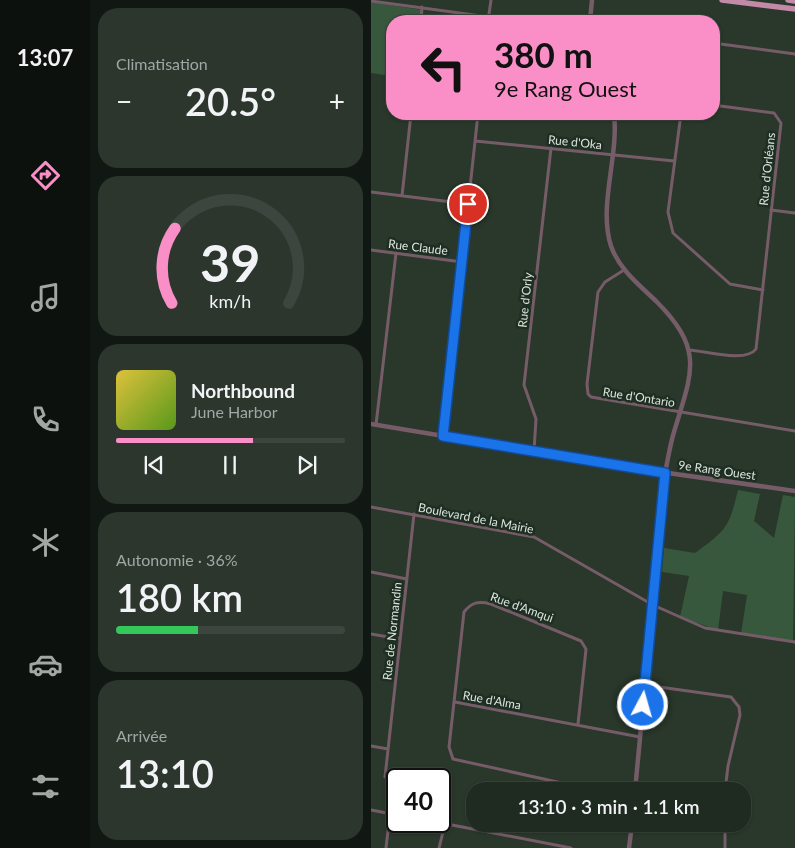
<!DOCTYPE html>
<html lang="fr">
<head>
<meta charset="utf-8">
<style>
  :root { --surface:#1f2a20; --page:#2c362d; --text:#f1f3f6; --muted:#a1a7a5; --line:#3c463e; --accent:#fa8fc7 }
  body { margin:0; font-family:Lato,sans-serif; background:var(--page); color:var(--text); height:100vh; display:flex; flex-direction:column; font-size:19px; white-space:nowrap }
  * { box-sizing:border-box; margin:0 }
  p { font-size:16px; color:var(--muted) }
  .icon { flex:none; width:28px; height:28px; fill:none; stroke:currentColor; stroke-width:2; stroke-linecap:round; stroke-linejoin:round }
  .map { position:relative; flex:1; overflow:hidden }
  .panel { display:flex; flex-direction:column; gap:8px; padding:8px; background:#111712; width:281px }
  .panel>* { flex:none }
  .guide { position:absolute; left:15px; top:15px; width:334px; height:105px; border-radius:20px; box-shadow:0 1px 4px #0004,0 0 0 1px var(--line); background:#fa8fc7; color:#111; overflow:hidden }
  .speed { position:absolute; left:15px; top:768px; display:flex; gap:10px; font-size:25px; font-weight:700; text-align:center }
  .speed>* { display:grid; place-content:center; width:65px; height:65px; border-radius:50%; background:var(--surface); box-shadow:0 1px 4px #0004,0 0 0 1px var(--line); line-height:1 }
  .speed .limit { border:2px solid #111; border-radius:8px; background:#fff; color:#111 }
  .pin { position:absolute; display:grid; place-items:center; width:42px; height:42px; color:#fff; margin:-21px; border:2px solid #fff; border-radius:50%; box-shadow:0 1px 5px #0007 }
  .me { position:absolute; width:55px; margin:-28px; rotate:6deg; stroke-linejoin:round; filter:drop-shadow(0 0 4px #0008) }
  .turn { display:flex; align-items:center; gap:18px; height:105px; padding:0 25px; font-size:22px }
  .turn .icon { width:65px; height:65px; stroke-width:2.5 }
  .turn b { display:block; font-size:35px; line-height:42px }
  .big { font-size:38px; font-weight:600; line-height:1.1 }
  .panel .widget { flex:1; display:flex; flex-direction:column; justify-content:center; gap:8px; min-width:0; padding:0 18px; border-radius:20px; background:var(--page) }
  .panel .dial { align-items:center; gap:0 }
  .dial svg { height:130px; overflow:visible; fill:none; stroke:var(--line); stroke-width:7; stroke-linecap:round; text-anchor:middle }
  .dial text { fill:var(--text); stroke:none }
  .song { display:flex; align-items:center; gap:15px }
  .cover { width:60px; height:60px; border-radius:8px; background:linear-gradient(135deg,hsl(50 70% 55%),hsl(90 70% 35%)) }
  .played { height:5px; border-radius:2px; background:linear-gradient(90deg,var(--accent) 60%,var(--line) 60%) }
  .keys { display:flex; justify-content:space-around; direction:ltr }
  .heat { display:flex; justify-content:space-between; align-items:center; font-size:28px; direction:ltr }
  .charge { height:8px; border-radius:4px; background:linear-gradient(90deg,#34c759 36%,var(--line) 0) }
  .trip { position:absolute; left:95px; top:782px; width:285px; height:50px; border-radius:20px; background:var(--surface); box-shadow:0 1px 4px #0004,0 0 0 1px var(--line); font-weight:600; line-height:50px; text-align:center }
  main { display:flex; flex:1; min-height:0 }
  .dock { display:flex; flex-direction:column; width:90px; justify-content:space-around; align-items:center; background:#0c110d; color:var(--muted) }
  .dock .icon { width:35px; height:35px }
  .dock .active { color:var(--accent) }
  .dock b { font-size:22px; color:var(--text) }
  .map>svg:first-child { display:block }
  .green { fill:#38583e }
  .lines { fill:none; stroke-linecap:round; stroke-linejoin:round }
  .minor { stroke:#765c68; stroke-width:3 }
  .tertiary { stroke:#765c68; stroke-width:4.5 }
  .trunk { stroke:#c28aa6; stroke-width:5.5 }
  .route-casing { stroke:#114b97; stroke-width:12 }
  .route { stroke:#1a73e8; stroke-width:9 }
  .labels { text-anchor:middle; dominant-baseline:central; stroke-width:5; stroke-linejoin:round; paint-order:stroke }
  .street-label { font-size:12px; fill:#dbe5dd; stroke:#1f2e22 }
</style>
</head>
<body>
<main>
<nav class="dock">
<b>13:07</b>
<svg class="icon active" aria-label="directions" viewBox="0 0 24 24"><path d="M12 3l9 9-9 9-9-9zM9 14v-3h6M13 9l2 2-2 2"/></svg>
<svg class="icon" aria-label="music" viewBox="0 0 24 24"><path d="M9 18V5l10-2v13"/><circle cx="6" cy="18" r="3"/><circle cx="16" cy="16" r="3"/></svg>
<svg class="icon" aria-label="phone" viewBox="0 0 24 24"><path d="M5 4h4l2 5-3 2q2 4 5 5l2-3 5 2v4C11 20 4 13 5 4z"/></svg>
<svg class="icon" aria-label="climate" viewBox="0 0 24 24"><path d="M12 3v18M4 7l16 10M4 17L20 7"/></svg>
<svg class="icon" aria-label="car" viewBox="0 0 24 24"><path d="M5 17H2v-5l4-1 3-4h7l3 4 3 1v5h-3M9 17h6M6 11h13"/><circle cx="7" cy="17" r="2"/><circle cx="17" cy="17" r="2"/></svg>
<svg class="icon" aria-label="filters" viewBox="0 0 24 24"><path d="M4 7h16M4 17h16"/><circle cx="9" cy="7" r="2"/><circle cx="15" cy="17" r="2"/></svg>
</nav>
<section class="panel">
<div class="widget"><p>Climatisation</p>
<div class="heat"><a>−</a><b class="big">20.5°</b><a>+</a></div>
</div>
<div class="widget dial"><svg viewBox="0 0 100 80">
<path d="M14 69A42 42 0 1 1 86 69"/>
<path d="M14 69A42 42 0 0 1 16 23" stroke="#fa8fc7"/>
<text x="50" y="56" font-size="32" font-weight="700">39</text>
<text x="50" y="72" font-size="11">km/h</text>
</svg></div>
<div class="widget">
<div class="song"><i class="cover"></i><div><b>Northbound</b><p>June Harbor</p></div></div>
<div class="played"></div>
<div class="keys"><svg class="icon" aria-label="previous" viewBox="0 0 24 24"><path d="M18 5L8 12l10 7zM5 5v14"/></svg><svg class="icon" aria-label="pause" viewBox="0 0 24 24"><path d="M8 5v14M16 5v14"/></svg><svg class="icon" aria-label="next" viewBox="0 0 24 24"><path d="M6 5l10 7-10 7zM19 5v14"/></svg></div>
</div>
<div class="widget"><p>Autonomie · 36%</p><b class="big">180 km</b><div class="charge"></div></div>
<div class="widget"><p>Arrivée</p><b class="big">13:10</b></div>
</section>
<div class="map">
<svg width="424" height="848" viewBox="0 0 424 848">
  <rect width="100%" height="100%" fill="#29382b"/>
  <path class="green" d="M0 2 51 10 50 21H21V76L0 73Z
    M367 490 389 494 383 521 403 538 412 495 424 497 422 642 370 634 376 595 352 591 347 630 309 617 318 576 291 572 293 548 324 553C356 530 358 527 367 490Z"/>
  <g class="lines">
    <path class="minor" d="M0 1 118 17
      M50 21 51 7
      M117 21 120 0
      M342 43 424 54
      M310 114 297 212 302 233 359 284 392 290
      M104 141 303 161
      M0 192 97 204
      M31 196 40 114
      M400 210 424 213
      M0 250 91 262
      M253 270 234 282 227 292 216 384 217 394 220 397 424 431
      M318 350C335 351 375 363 385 349L410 123 403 113 342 105
      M5 425 25 253
      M72 436 107 114
      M163 451 165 419 153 385 180 148
      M0 507 163 537 282 605 334 628 424 642
      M0 572 36 579
      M0 634 29 639
      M274 685 360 697 368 707 369 715 357 766 354 791
      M84 702 269 737
      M207 724 214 659 215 649 210 641 120 604C107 601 101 602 93 612L78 747 82 759 227 791
      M0 746 17 749
      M14 777 43 514
      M0 810 26 815
      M354 824V848
      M15 848 19 814
      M68 848 73 828 81 825 200 848"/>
    <path class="tertiary" d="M219 21 221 0
      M243 114C248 156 227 206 240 246 248 269 267 284 285 301 334 350 321 372 303 432 299 445 297 459 294 473L264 791
      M0 424 290 472 424 491
      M258 848 261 824"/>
    <path class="trunk" d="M351 0 424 9
      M417 0 424 1"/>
  </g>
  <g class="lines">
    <g class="route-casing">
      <path id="route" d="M97 204 72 436 294 473 272 705"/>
    </g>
    <use href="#route" class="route"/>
  </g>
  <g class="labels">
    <g class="street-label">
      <text transform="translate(204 142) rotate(6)">Rue d'Oka</text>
      <text transform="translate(396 169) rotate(-84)">Rue d'Orléans</text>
      <text transform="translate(47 247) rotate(7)">Rue Claude</text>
      <text transform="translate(154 300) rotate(-84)">Rue d'Orly</text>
      <text transform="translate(268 397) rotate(9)">Rue d'Ontario</text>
      <text transform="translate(346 470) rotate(8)">9e Rang Ouest</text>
      <text transform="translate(105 518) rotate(11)">Boulevard de la Mairie</text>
      <text transform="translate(151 607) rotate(20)">Rue d'Amqui</text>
      <text transform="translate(21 631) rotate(-84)">Rue de Normandin</text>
      <text transform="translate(121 700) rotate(10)">Rue d'Alma</text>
    </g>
  </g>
</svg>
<div class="speed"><div class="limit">40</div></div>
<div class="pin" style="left:97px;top:204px;background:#d93025"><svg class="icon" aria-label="arrive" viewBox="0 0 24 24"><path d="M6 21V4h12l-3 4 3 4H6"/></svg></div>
<svg class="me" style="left:272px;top:705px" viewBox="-20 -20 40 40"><circle r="17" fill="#1a73e8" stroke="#fff" stroke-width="3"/><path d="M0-11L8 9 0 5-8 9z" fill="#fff"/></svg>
<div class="trip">13:10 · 3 min · 1.1 km</div>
<div class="guide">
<div class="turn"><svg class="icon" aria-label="left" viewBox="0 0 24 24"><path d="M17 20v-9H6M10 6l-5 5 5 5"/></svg><div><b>380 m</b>9e Rang Ouest</div></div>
</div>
</div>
</main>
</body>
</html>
